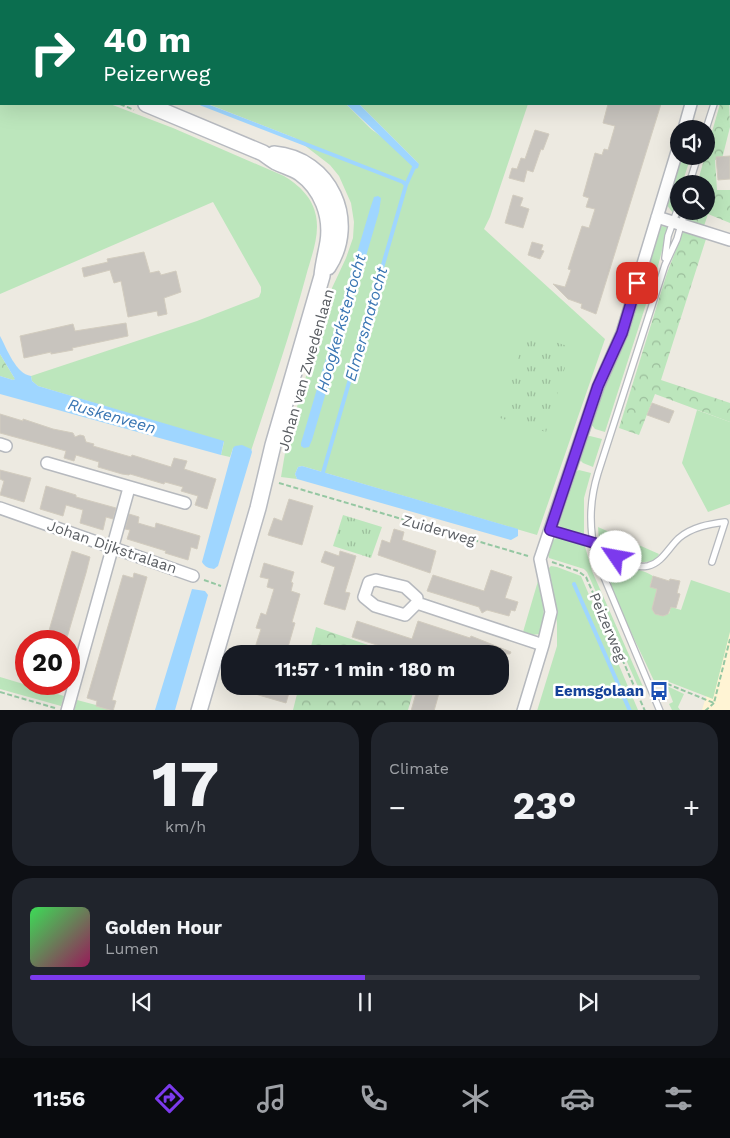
<!DOCTYPE html>
<html lang="en">
<head>
<meta charset="utf-8">
<style>
  :root { --surface:#171b24; --page:#20242c; --text:#f1f3f6; --muted:#9ea1a6; --line:#363941; --accent:#7c3aed }
  body { margin:0; font-family:"Work Sans",sans-serif; background:var(--page); color:var(--text); height:100vh; display:flex; flex-direction:column; font-size:19px; white-space:nowrap }
  * { box-sizing:border-box; margin:0 }
  p { font-size:16px; color:var(--muted) }
  .icon { flex:none; width:28px; height:28px; fill:none; stroke:currentColor; stroke-width:2; stroke-linecap:round; stroke-linejoin:round }
  .map { position:relative; height:710px; overflow:hidden }
  .sheet { display:flex; flex-direction:column; gap:12px; padding:12px; background:#0d0f14; flex:1 }
  .sheet>* { flex:none }
  .banner { position:absolute; left:0px; top:0px; width:730px; height:105px; box-shadow:0 5px 20px #0002; background:#0b6e4f; color:#fff; overflow:hidden }
  .buttons { position:absolute; left:670px; top:120px; display:grid; gap:10px }
  .buttons a { display:grid; place-items:center; width:45px; height:45px; border-radius:50%; background:var(--surface); box-shadow:0 5px 20px #0002; font-size:25px }
  .speed { position:absolute; left:15px; top:630px; display:flex; gap:10px; font-size:25px; font-weight:700; text-align:center }
  .speed>* { display:grid; place-content:center; width:65px; height:65px; border-radius:50%; background:var(--surface); box-shadow:0 5px 20px #0002; line-height:1 }
  .speed .limit { border:8px solid #d22; background:#fff; color:#111 }
  .pin { position:absolute; display:grid; place-items:center; width:42px; height:42px; color:#fff; margin:-21px; border-radius:10px; box-shadow:0 2px 8px #0006 }
  .me { position:absolute; width:55px; margin:-28px; rotate:303deg; stroke-linejoin:round; filter:drop-shadow(0 0 4px #0008) }
  .turn { display:flex; align-items:center; gap:18px; height:105px; padding:0 20px; font-size:22px }
  .turn .icon { width:65px; height:65px; stroke-width:2.5 }
  .turn b { display:block; font-size:35px; line-height:42px }
  .big { font-size:38px; font-weight:700; line-height:1.1 }
  .sheet .tile { flex:1; display:flex; flex-direction:column; justify-content:center; gap:8px; min-width:0; padding:0 18px; border-radius:20px; background:var(--page) }
  .sheet .dial { align-items:center; gap:0 }
  .dial b { font-size:65px; line-height:1 }
  .song { display:flex; align-items:center; gap:15px }
  .cover { width:60px; height:60px; border-radius:8px; background:linear-gradient(135deg,hsl(130 70% 55%),hsl(330 70% 35%)) }
  .played { height:5px; border-radius:2px; background:linear-gradient(90deg,var(--accent) 50%,var(--line) 50%) }
  .keys { display:flex; justify-content:space-around; direction:ltr }
  .heat { display:flex; justify-content:space-between; align-items:center; font-size:28px; direction:ltr }
  .sheet .tiles { flex:1; display:grid; gap:12px; grid-template-columns:1fr 1fr }
  .tile:last-child { grid-column:span 2 }
  .trip { position:absolute; left:221px; top:645px; width:288px; height:50px; border-radius:20px; background:var(--surface); box-shadow:0 5px 20px #0002; font-weight:700; line-height:50px; text-align:center }
  .tab-bar { display:flex; height:80px; justify-content:space-around; align-items:center; background:#090b0e; color:var(--muted) }
  .tab-bar .icon { width:35px; height:35px }
  .tab-bar .active { color:var(--accent) }
  .tab-bar b { font-size:22px; color:var(--text) }
  .map>svg:first-child { display:block }
  .commercial { fill:#fff4d4 }
  .green { fill:#bce6bc }
  .forest { fill:url(#forest-crowns) }
  .park { fill:url(#park-tufts) }
  .water { fill:#9fd6ff }
  .lines { fill:none; stroke-linecap:round; stroke-linejoin:round }
  .stream { stroke:#9fd6ff; stroke-width:4 }
  .building { fill:#c8c4be; stroke:#d2ccbf }
  .lane-casing { stroke:#b6b9be; stroke-width:8 }
  .street-casing { stroke:#b6b9be; stroke-width:14 }
  .secondary-casing { stroke:#b7bac0; stroke-width:18 }
  .path { stroke:#95c7a2; stroke-width:2; stroke-dasharray:5 2.5; stroke-linecap:butt }
  .lane { stroke:#fff; stroke-width:5.5 }
  .street { stroke:#fff; stroke-width:11 }
  .secondary { stroke:#fff; stroke-width:15 }
  .route-casing { stroke:#51269a; stroke-width:12 }
  .route { stroke:#7c3aed; stroke-width:9 }
  .labels { text-anchor:middle; dominant-baseline:central; stroke-width:5; stroke-linejoin:round; paint-order:stroke }
  .street-label { font-size:15px; fill:#595d62; stroke:#fff }
  .transit-label { font-size:15px; font-weight:bold; fill:#164399; stroke:#fff; text-anchor:end }
  .water-label { font-size:16px; font-style:italic; fill:#3a76b3; stroke:#fff }
</style>
</head>
<body>
<div class="map">
<svg width="730" height="711" viewBox="0 0 730 711">
  <defs>
    <pattern id="forest-crowns" width="20" height="18" patternUnits="userSpaceOnUse" patternTransform="scale(1.25)"><rect width="20" height="18" fill="#bce6bc"/><path d="M2 6a3 3 0 1 1 6 0M12 15a3 3 0 1 1 6 0" fill="none" stroke="#9cbe9c"/></pattern>
    <pattern id="park-tufts" width="24" height="20" patternUnits="userSpaceOnUse" patternTransform="scale(1.25)"><rect width="24" height="20" fill="#bce6bc"/><path d="M3 7l-1-3M5 7V3M7 7l1-3M15 17l-1-3M17 17v-4M19 17l1-3" fill="none" stroke="#9cbe9c"/></pattern>
  </defs>
  <rect width="100%" height="100%" fill="#edeae1"/>
  <path class="commercial" d="M730 617V710H702Z"/>
  <path class="green" d="M0 0H244L245 1H1V24Z
    M256 0H562V1Z
    M0 70 1 104H110L173 128 284 176C299 185 313 198 316 216 320 236 311 257 306 276 290 335 270 393 251 451L233 448 230 457 221 455 224 442 38 386 32 381 31 376 197 321 259 297 261 292V287L213 202 0 294Z
    M208 104H346L371 129 419 164 359 104H528L490 217 484 229 605 339 537 535 302 466 298 467 295 474 297 479 281 477 287 441 332 288 346 258 353 238 354 222 351 203 339 176 330 165 295 138Z
    M680 156H691L682 184H679V195L673 213 666 204Z
    M661 226 668 227 657 270 605 432 595 429 591 424 659 228Z
    M697 410 730 422V504L708 512 682 463Z
    M590 436 602 439 593 467 583 463 579 459 586 437Z
    M579 470 591 473 584 498V536C573 533 560 533 558 521L573 473Z
    M598 527 659 554 656 560C626 568 621 553 599 541Z
    M558 537 584 543 592 571 644 689 640 691 587 572 584 569 549 558C546 550 549 541 558 537Z
    M600 549C609 553 615 560 624 565 634 570 642 569 653 576L650 586 657 589 652 609 655 614 665 616V613L669 614 671 607 681 610 691 580 730 593V632L713 699 664 680 655 683C635 639 611 596 600 549Z
    M551 566 557 567 581 576 638 710 537 711 557 646V623L549 568Z
    M538 581C543 602 547 613 540 634L531 635 523 632Z
    M0 677 64 696 61 706 0 689Z
    M667 686 684 694 678 707 680 710H672L669 704 673 702Z
    M77 700 115 710 74 711Z"/>
  <path class="forest" d="M729 95 730 127 722 159 715 160 717 190H730V223L708 214 704 226 687 220 690 211H706V184H697L720 104H729Z
    M683 232 706 239 661 380 730 403V422L655 394 639 435 619 428 667 273Z
    M0 354 15 379 13 380 0 376Z
    M316 627 394 654H309Z
    M299 686H415L408 710H293Z"/>
  <path class="park" d="M526 333 571 347 546 432 500 418Z
    M343 515 382 527 371 558 333 546Z"/>
  <path class="water" d="M346 104H359L419 164 418 168 415 169Z
    M378 196 381 198 379 212 312 440 309 447 304 448 301 446V443L370 209 374 197Z
    M0 336C7 349 16 374 31 376L32 381 38 386 224 441 221 455 0 394V376L13 380 15 379 0 354Z
    M242 445 251 449 252 452 218 566 214 569C208 568 205 567 202 562L233 448 235 446Z
    M302 466 518 529V536L511 540 297 479 295 474 298 467Z
    M192 589 205 591 208 595 175 710H155Z"/>
  <g class="lines">
    <path class="stream" d="M0 25H1
      M202 104 403 182 406 185 322 476
      M406 185 415 165
      M574 584 630 711"/>
  </g>
  <path class="building" d="M608 104H661L596 314 581 308 582 304 568 299 553 284 565 287 571 270 568 269 582 226 589 228 595 209 586 207 589 198 583 196 595 153 602 155 604 149 608 150 615 126 603 123Z
    M535 130 549 134 543 150 541 149 533 172 527 170 524 182 509 178 512 168 517 169 521 158 525 159Z
    M730 156V179L718 180 716 157Z
    M513 195 523 198 520 206 529 209 523 228 505 223Z
    M532 242 543 245 541 250 544 251 540 259 528 255Z
    M144 252 150 273 159 271 161 275 176 271 181 292 164 298 167 314 158 316 157 311 128 317 121 281 114 283 110 270 84 277 82 268 108 262 107 259Z
    M126 323 128 336 72 348 73 350 51 354V352L24 358 20 336 73 324 75 331Z
    M652 403 674 411 669 423 647 415Z
    M0 414 23 421V419L53 429 73 433 75 437 80 435 84 436 86 442 94 444 93 446 131 457 132 455 171 467 174 458 187 461 184 469 216 479 207 509 195 505 198 496 181 491 183 487 165 482 164 484 130 474 129 475 122 474 98 467 99 462 76 455 74 461 64 458 66 451 0 433Z
    M0 470 31 478 24 502 0 495 4 481 0 479Z
    M46 486 76 495V497L116 508 113 519 106 517 103 530 80 523 83 510 66 505 63 516 40 509Z
    M289 499 313 506 302 545 268 535 274 518 282 521Z
    M129 514 139 517 138 523 155 528 156 523 200 536 197 549 191 547 188 560 165 553 166 551 127 539 130 530 125 529Z
    M394 529 404 532 402 540 436 551 430 573 378 555 382 540 390 543Z
    M72 551 90 557 86 573 66 641H46Z
    M325 551 339 556 340 551 356 556 345 592 350 593 345 610 324 604 335 567 321 562Z
    M264 563 294 572 291 582 293 583 291 591 300 594 292 622 295 623 286 654 273 650 272 654H253L261 629 256 628 261 613 266 615 274 589 267 587 269 579 260 577Z
    M491 570 512 577 505 598 518 602 515 611 511 610 509 616 487 610 482 613 479 607 427 591 433 575 484 591Z
    M134 573 147 577 112 700 116 701 113 711 96 706 97 701 87 698 123 575 133 578Z
    M653 576 669 581 670 579 680 581 677 593 680 594 676 608 671 607 668 614 663 616 655 614 652 609 657 589 650 587Z
    M357 621 412 639 418 621 470 638 471 636 511 652 510 654H405L352 637Z
    M238 686H291L286 703 238 689Z
    M418 686H441L434 711H411Z"/>
  <g class="lines">
    <g class="lane-casing">
      <path id="lane" d="M729 54 730 50
        M706 129 714 104
        M689 184 698 156
        M665 258 668 236 679 205
        M549 530C566 536 584 539 601 545 618 552 623 570 648 566 662 563 669 547 679 538 692 527 709 524 725 522L712 562
        M660 711 596 558C589 528 589 502 598 473L665 265 677 239 685 211"/>
    </g>
    <g class="street-casing">
      <path id="street" d="M722 1 723 0
        M684 129 691 104
        M657 217 730 240
        M0 444 6 446
        M47 463 185 503
        M0 508 193 576
        M376 580 405 587 417 598V603L405 615 375 606 364 597 369 582Z
        M417 603 543 645
        M67 711 129 488
        M523 711 543 645 551 612 540 559 598 387 622 333 679 145"/>
    </g>
    <g class="secondary-casing">
      <path id="secondary" d="M0 47H1
        M0 59 1 60
        M146 104 263 153C267 156 271 159 276 162 284 166 292 168 300 173 322 189 332 216 328 242 326 254 323 264 322 276L273 445 258 508 199 711
        M274 154C330 159 358 221 328 267"/>
    </g>
    <path class="path" d="M120 104 134 110
      M279 483 528 556
      M552 562 578 571 586 577 645 711
      M204 580 221 586
      M660 685 665 683 714 703 730 639
      M0 692 55 708
      M705 711 714 703"/>
    <use href="#lane" class="lane"/>
    <use href="#street" class="street"/>
    <use href="#secondary" class="secondary"/>
  </g>
  <g class="lines">
    <g class="route-casing">
      <path id="route" d="M616 557 601 545 550 530 598 386 622 333 637 283"/>
    </g>
    <use href="#route" class="route"/>
  </g>
  <defs>
    <g id="bus-bare" transform="scale(1.5)"><path d="M-5-6H5V4H4V6H2V4H-2V6H-4V4H-5ZM-3.5-4V0h7V-4ZM-3.5 1.2v1.5H-2V1.2ZM2 1.2v1.5H3.5V1.2Z" fill="#1a4fb4" stroke="#fff" stroke-width="2.5" paint-order="stroke"/></g>
  </defs>
  <g fill-rule="evenodd">
    <use href="#bus-bare" x="659" y="691"/>
  </g>
  <g class="labels">
    <g class="street-label">
      <text transform="translate(306 370) rotate(-74)">Johan van Zwedenlaan</text>
      <text transform="translate(439 530) rotate(16)">Zuiderweg</text>
      <text transform="translate(112 547) rotate(19)">Johan Dijkstralaan</text>
      <text transform="translate(608 627) rotate(67)">Peizerweg</text>
    </g>
    <g class="transit-label">
      <text x="644" y="691">Eemsgolaan</text>
    </g>
    <g class="water-label">
      <text transform="translate(341 323) rotate(-74)">Hoogkerkstertocht</text>
      <text transform="translate(366 324) rotate(-74)">Elmersmatocht</text>
      <text transform="translate(112 416) rotate(16)">Ruskenveen</text>
    </g>
  </g>
</svg>
<div class="buttons">
<a><svg class="icon" aria-label="sound" viewBox="0 0 24 24"><path d="M4 9h4l5-4v14l-5-4H4zM17 9q2 3 0 6"/></svg></a>
<a><svg class="icon" aria-label="search" viewBox="0 0 24 24"><circle cx="10" cy="10" r="6"/><path d="M15 15l6 6"/></svg></a>
</div>
<div class="speed"><div class="limit">20</div></div>
<div class="pin" style="left:637px;top:283px;background:#d93025"><svg class="icon" aria-label="arrive" viewBox="0 0 24 24"><path d="M6 21V4h12l-3 4 3 4H6"/></svg></div>
<svg class="me" style="left:616px;top:557px" viewBox="-20 -20 40 40"><circle r="19" fill="#fff"/><path d="M0-13L10 11 0 6-10 11z" fill="#7c3aed"/></svg>
<div class="trip">11:57 · 1 min · 180 m</div>
<div class="banner">
<div class="turn"><svg class="icon" aria-label="right" viewBox="0 0 24 24"><path d="M7 20v-9h11M14 6l5 5-5 5"/></svg><div><b>40 m</b>Peizerweg</div></div>
</div>
</div>
<section class="sheet">
<div class="tiles">
<div class="tile dial"><b>17</b><p>km/h</p></div>
<div class="tile"><p>Climate</p>
<div class="heat"><a>−</a><b class="big">23°</b><a>+</a></div>
</div>
<div class="tile">
<div class="song"><i class="cover"></i><div><b>Golden Hour</b><p>Lumen</p></div></div>
<div class="played"></div>
<div class="keys"><svg class="icon" aria-label="previous" viewBox="0 0 24 24"><path d="M18 5L8 12l10 7zM5 5v14"/></svg><svg class="icon" aria-label="pause" viewBox="0 0 24 24"><path d="M8 5v14M16 5v14"/></svg><svg class="icon" aria-label="next" viewBox="0 0 24 24"><path d="M6 5l10 7-10 7zM19 5v14"/></svg></div>
</div>
</div>
</section>
<nav class="tab-bar">
<b>11:56</b>
<svg class="icon active" aria-label="directions" viewBox="0 0 24 24"><path d="M12 3l9 9-9 9-9-9zM9 14v-3h6M13 9l2 2-2 2"/></svg>
<svg class="icon" aria-label="music" viewBox="0 0 24 24"><path d="M9 18V5l10-2v13"/><circle cx="6" cy="18" r="3"/><circle cx="16" cy="16" r="3"/></svg>
<svg class="icon" aria-label="phone" viewBox="0 0 24 24"><path d="M5 4h4l2 5-3 2q2 4 5 5l2-3 5 2v4C11 20 4 13 5 4z"/></svg>
<svg class="icon" aria-label="climate" viewBox="0 0 24 24"><path d="M12 3v18M4 7l16 10M4 17L20 7"/></svg>
<svg class="icon" aria-label="car" viewBox="0 0 24 24"><path d="M5 17H2v-5l4-1 3-4h7l3 4 3 1v5h-3M9 17h6M6 11h13"/><circle cx="7" cy="17" r="2"/><circle cx="17" cy="17" r="2"/></svg>
<svg class="icon" aria-label="filters" viewBox="0 0 24 24"><path d="M4 7h16M4 17h16"/><circle cx="9" cy="7" r="2"/><circle cx="15" cy="17" r="2"/></svg>
</nav>
</body>
</html>
